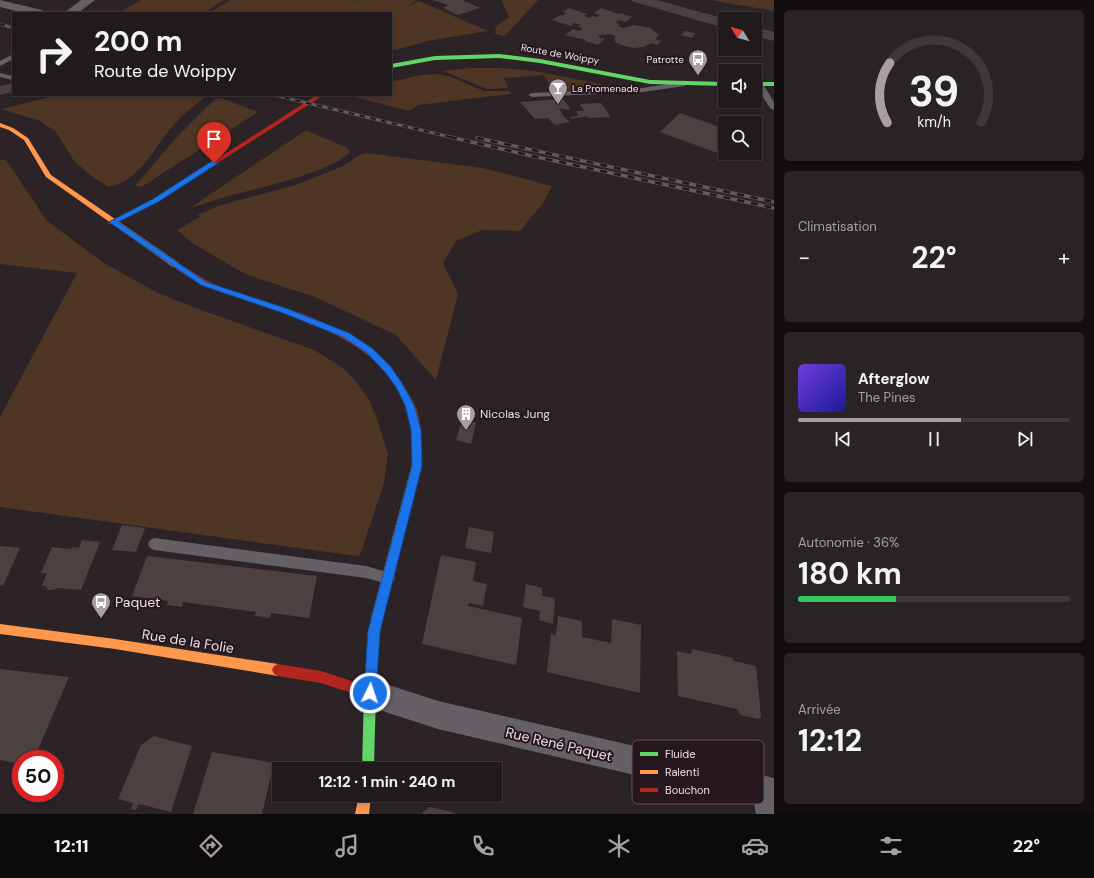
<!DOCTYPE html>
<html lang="fr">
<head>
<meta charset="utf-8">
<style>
  :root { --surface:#211a1d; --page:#292326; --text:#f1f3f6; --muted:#a2a1a4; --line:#3e383b; --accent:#a99ea3 }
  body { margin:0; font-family:"DM Sans",sans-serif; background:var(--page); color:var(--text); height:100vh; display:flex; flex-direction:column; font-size:15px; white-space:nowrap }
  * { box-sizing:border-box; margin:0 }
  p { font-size:13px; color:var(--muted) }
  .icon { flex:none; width:22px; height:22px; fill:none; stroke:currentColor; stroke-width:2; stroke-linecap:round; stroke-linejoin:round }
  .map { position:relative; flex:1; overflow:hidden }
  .sheet { display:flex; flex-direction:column; gap:10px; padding:10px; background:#120e10; width:320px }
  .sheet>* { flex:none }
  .top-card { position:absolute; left:12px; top:12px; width:380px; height:84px; border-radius:0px; box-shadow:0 2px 6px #0003,0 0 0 1px var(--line); background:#211a1d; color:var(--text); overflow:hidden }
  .needle { width:26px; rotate:307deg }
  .tools { position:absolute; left:718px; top:12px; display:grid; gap:8px }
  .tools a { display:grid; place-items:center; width:44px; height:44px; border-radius:0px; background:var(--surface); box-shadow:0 2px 6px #0003,0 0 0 1px var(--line); font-size:20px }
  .speed { position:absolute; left:12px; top:750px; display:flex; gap:8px; font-size:20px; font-weight:700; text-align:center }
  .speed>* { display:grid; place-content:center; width:52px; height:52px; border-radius:50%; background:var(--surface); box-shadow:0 2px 6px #0003,0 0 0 1px var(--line); line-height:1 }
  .speed .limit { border:6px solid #d22; background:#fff; color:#111 }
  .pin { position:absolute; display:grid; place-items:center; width:34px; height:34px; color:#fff; margin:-41px -17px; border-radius:50% 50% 50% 0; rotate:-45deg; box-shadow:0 0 4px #0007 }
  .pin .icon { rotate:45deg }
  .me { position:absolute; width:44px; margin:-22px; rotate:4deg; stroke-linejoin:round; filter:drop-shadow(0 0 3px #0008) }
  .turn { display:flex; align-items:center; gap:14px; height:84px; padding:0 16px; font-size:18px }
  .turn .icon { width:52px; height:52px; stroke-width:2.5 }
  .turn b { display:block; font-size:28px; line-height:34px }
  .big { font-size:30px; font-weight:700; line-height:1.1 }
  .sheet .tile { flex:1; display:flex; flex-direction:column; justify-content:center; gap:6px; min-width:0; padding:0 14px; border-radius:6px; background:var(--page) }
  .sheet .dial { align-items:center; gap:0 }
  .dial svg { height:104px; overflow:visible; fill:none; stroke:var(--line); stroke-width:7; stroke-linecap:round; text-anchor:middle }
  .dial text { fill:var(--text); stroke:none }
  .song { display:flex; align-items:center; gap:12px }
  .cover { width:48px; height:48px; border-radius:6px; background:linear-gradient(135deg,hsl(260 70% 55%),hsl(240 70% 35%)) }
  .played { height:4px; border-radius:2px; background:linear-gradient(90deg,var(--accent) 60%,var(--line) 60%) }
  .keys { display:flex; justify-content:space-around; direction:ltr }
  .heat { display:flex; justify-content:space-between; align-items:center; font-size:22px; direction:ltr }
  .charge { height:6px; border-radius:3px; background:linear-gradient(90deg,#34c759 36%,var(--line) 0) }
  .trip { position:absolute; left:272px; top:762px; width:230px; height:40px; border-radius:0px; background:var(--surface); box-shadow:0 2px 6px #0003,0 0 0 1px var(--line); font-weight:700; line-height:40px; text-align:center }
  .tabs { display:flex; height:64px; justify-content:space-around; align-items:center; background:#0d0a0c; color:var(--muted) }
  .tabs .icon { width:28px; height:28px }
  .tabs .active { color:var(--accent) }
  .tabs b { font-size:18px; color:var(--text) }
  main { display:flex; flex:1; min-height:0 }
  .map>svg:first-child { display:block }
  .green { fill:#4e3524 }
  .building { fill:#4d4041 }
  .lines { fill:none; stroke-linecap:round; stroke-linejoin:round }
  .lane { fill:#656066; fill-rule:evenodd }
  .street { fill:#656066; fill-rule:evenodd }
  .fast { fill:#63d668; fill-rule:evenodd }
  .slow { fill:#ff974d; fill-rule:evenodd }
  .jam { fill:#b3261e; fill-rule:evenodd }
  .rail-far1-casing { stroke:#5f5a5e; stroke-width:3 }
  .rail-casing { stroke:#5f5a5e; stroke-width:3.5 }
  .rail-far1 { stroke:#26161e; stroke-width:2; stroke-dasharray:5.5; stroke-linecap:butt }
  .rail { stroke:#26161e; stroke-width:2.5; stroke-dasharray:7; stroke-linecap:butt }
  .route { fill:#1a73e8; stroke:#114b97 }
  .labels { text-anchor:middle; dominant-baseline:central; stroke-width:4; stroke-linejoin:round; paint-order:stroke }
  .far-street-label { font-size:10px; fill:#ede1e6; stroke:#26161e }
  .far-poi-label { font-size:10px; fill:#ede1e6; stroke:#26161e; text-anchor:end }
  .poi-label { font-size:12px; fill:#ede1e6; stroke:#26161e; text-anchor:start }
  .near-poi-label { font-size:14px; fill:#ede1e6; stroke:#26161e; text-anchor:start }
  .near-street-label { font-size:14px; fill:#ede1e6; stroke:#26161e }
  .key { fill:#26161e; stroke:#62535a; stroke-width:1 }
  .key-label { font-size:11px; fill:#ede1e6 }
</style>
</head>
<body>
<main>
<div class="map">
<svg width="774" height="814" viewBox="0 0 774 814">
  <rect width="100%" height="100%" fill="#2c2327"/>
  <path class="green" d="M141 0H224L204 13H119Z
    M231 0H353L359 2 355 0H417L404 8 419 1 488 31 428 41 391 51V13H209Z
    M501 0H538L505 36 495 34 496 26 509 17Z
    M709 0H774V11L710 0Z
    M470 68H500L535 71 621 88 553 91 544 75 504 78 508 88 487 89 443 71Z
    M437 74 451 77 484 91H509L511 94 418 105 409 111 351 96 391 95V82L420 75Z
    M58 95H208C199 102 189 109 181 117 156 141 146 178 109 187L94 178 74 161 56 132 40 121 1 109Z
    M221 98 258 112 143 186 139 187 135 185 144 176 173 141 212 102 216 99Z
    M306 130 347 148 350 152C331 172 260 188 232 195 218 199 204 204 190 208Z
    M366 153 483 168 552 186 543 203 520 231 482 230 456 241 443 263 458 294 436 380 396 335 315 297 245 274 194 244 177 230 200 217 198 215 221 205 296 185 343 166 361 154Z
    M0 160H6L47 221 104 263 156 292 190 306 314 350 343 368 358 384 369 400 376 416 388 454 384 483 360 555 356 556 0 507V417L77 273 0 264Z"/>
  <path class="building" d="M432 0H462L480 8 458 15 443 8 448 5Z
    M632 0H657L725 19V28L631 1Z
    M569 8 587 14 584 16 590 18 592 16 597 17 600 15 594 13 601 8 619 14 620 13 632 17 626 22 619 20 616 23 620 24 618 26 624 28 634 25 650 28 659 35 655 40 661 41 657 45 651 43 644 47 633 48 618 44 615 41V36L608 34 606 35 602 34 598 37 605 39 598 45 585 41 586 40 565 35 573 29 579 31 583 28 578 27 581 25 574 23 571 26 552 20 560 15 562 16 566 13 563 12Z
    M755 27 774 32V41L755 36Z
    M684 31 695 33 692 38 681 35Z
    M13 83V92L0 95V86Z
    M563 99 570 108 569 110 559 108 564 117 570 122 555 125 548 118 535 119 520 102Z
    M601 103 611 117 588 118 587 116 571 119 570 117 579 116 576 111H584L580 104Z
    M680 113 725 129V153H735L731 158 660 132Z
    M462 420 476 423 471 444 456 440Z
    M122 525 145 528 136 552 112 550Z
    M469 527 494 532 491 553 465 548Z
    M82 540 100 542 81 590 58 588 53 590H48L46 586H42L47 573H41L52 547 71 549 72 547 79 548Z
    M0 546 20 548 3 586 0 585Z
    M441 555 476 562 473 581 487 584 484 599 483 606 469 603 468 606 522 618 516 665 422 644Z
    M147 556 317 576 309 618 271 613 270 618 255 616 256 612 183 602 182 607 167 605 168 601 132 596Z
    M526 584 542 588V596L555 598 553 624 539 620 540 611 523 607Z
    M558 616 582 621V637L611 643 612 619 641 625 640 693 547 672 551 634 556 635Z
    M692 649 733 658 734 661 756 666 761 717 758 719 741 715 737 709 678 696 677 651 691 654Z
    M0 669 69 677 34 759H21V764L0 760Z
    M154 736 192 746 171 812 139 804 136 810 131 809 133 803 118 799 141 745Z
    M212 752 274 763 262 814H193Z
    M430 807 455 813V814H423V812Z"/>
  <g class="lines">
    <path class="lane" d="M13 54V59L0 66V61Z
      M0 73 13 76V80L0 77Z
      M682 82 686 84 685 86 642 92 532 97 528 95 532 93 642 88Z
      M756 82H762L763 84 774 102V110L770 108 755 84Z
      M736 101H744L747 107 746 109H740Z
      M154 538 366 566 393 574 395 578 393 582 388 584 366 578 154 550 150 548 148 544 150 540Z"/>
    <path class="street" d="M0 0 42 10 44 13H24L0 7Z
      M81 0H95L78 13H64Z
      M370 679 438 701 774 778V814H756L754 803 438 729 370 707 360 703 356 693 360 683Z"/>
    <path class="fast" d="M499 54 540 59 650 80 725 82V86L650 84 540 63 499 58 435 60 391 68V64L435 56Z
      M755 82H774V86H755Z
      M377 613 381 614C384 621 379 634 379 642 376 684 375 726 374 769H362L364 693 368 631 373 614Z"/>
    <path class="slow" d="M0 123 13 128 28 138 51 175 179 263V267H173L46 177 24 140 9 130 0 127Z
      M417 460 420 461 422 464 383 618 381 622 377 623 373 622 371 618 412 464 414 461Z
      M0 624 115 639 278 664 282 666 284 670 282 674 278 676 115 649 0 634Z
      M359 795H371L369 814H355Z"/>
    <path class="jam" d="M317 95H324L158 201 115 224H109L108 222 154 199Z
      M173 263C176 263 176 262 179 264 194 271 204 281 221 287 288 310 369 325 407 391 411 397 414 403 417 410 422 427 421 446 422 464L420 467 417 468 414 467 412 464C412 446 413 427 407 410 386 342 301 319 242 299 230 295 218 292 207 287 195 282 184 274 173 267Z
      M278 664 321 671 370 687 374 689 376 693 374 697 370 699 321 683 278 676 274 674 272 670 274 666Z"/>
    <g class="rail-far1-casing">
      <path id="rail-far1" d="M0 24 13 28
        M274 95 454 138"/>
    </g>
    <g class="rail-casing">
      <path id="rail" d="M450 137 532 156 774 208
        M477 138 774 202"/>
    </g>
    <use href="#rail-far1" class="rail-far1"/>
    <use href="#rail" class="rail"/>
  </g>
  <path class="route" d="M212 161 218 163 158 202 118 222 206 282 288 309 349 333 373 349 391 367 403 385 414 405 421 430 422 466 380 631 376 693 374 697 370 699 365 697 364 693 368 631 412 466 411 430 405 405 396 387 385 372 367 353 343 337 283 313 201 285 109 222 153 199Z"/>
  <defs>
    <g id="bus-pin" transform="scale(1)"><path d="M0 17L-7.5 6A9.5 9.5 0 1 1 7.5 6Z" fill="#a99ea3" stroke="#26161e"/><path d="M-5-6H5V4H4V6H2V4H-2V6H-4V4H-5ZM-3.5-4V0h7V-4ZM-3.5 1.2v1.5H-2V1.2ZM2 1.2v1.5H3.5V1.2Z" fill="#fff"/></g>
    <g id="bar-pin" transform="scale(1)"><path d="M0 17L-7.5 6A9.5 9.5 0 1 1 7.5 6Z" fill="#a99ea3" stroke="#26161e"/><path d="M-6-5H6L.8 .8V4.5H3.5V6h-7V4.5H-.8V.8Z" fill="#fff"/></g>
    <g id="building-pin" transform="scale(1)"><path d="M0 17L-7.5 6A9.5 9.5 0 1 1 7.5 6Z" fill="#a99ea3" stroke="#26161e"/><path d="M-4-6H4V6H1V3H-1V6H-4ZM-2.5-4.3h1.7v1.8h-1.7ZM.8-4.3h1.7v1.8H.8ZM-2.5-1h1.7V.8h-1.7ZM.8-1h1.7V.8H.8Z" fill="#fff"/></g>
  </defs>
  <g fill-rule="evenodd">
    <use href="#bus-pin" x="698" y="59"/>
    <use href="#bar-pin" x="558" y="88"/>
    <use href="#building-pin" x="466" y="414"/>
    <use href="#bus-pin" x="101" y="602"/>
  </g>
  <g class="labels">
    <g class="far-street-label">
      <text transform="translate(560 54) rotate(10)">Route de Woippy</text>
    </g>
    <g class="far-poi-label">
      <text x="684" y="59">Patrotte</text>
      <text x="572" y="88" text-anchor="start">La Promenade</text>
    </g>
    <g class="poi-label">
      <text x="480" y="414">Nicolas Jung</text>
    </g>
    <g class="near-poi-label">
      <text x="115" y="602">Paquet</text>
    </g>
    <g class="near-street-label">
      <text transform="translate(188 641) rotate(9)">Rue de la Folie</text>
      <text transform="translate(559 744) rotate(13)">Rue René Paquet</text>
    </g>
  </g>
  <rect x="632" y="740" width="132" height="64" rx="6" class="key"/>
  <rect x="640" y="752" width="18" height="4" fill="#63d668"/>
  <rect x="640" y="770" width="18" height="4" fill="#ff974d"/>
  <rect x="640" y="788" width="18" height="4" fill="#b3261e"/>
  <g class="key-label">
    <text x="665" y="758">Fluide</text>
    <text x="665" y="776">Ralenti</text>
    <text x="665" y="794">Bouchon</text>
  </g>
</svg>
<div class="tools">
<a><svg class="needle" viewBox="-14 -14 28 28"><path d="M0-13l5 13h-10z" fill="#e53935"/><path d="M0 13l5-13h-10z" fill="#a2a1a4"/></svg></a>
<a><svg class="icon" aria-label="sound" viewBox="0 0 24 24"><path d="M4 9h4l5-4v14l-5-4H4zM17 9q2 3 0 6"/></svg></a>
<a><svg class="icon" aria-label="search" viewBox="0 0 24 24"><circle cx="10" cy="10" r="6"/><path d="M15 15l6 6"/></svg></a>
</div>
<div class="speed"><div class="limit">50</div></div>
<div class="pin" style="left:214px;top:163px;background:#d93025"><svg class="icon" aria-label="arrive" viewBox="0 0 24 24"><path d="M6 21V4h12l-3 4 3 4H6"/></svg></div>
<svg class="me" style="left:370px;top:693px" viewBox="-20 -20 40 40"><circle r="17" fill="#1a73e8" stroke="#fff" stroke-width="3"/><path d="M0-11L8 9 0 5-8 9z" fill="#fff"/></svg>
<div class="trip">12:12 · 1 min · 240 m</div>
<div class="top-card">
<div class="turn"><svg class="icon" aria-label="right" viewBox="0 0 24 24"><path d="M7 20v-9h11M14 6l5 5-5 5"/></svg><div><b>200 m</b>Route de Woippy</div></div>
</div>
</div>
<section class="sheet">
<div class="tile dial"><svg viewBox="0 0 100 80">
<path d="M14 69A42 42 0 1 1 86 69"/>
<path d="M14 69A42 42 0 0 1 16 23" stroke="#a99ea3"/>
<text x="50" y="56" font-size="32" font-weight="700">39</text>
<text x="50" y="72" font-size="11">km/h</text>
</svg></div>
<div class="tile"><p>Climatisation</p>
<div class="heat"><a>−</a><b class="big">22°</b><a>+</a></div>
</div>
<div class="tile">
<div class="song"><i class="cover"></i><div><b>Afterglow</b><p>The Pines</p></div></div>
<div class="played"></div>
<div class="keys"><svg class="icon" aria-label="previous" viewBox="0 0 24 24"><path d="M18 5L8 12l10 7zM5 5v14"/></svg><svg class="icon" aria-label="pause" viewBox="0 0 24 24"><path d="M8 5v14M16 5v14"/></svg><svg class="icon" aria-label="next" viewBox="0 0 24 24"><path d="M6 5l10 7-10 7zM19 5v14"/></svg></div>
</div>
<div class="tile"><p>Autonomie · 36%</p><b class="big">180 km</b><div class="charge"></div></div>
<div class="tile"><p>Arrivée</p><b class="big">12:12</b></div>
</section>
</main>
<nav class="tabs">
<b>12:11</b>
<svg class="icon active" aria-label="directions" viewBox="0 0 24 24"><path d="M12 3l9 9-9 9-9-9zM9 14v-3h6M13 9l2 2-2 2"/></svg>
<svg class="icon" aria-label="music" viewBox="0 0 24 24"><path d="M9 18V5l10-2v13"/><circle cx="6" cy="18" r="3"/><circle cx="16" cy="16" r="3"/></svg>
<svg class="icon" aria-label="phone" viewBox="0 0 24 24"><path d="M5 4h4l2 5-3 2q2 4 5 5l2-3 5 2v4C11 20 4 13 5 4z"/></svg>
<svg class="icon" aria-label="climate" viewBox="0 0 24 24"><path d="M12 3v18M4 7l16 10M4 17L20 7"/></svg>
<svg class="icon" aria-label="car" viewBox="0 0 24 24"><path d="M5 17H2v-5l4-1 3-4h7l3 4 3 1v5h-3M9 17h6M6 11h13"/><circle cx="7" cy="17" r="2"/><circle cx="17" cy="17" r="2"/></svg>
<svg class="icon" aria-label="filters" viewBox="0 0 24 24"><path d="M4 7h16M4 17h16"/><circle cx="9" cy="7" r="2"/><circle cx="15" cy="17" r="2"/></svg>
<b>22°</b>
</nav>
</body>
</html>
